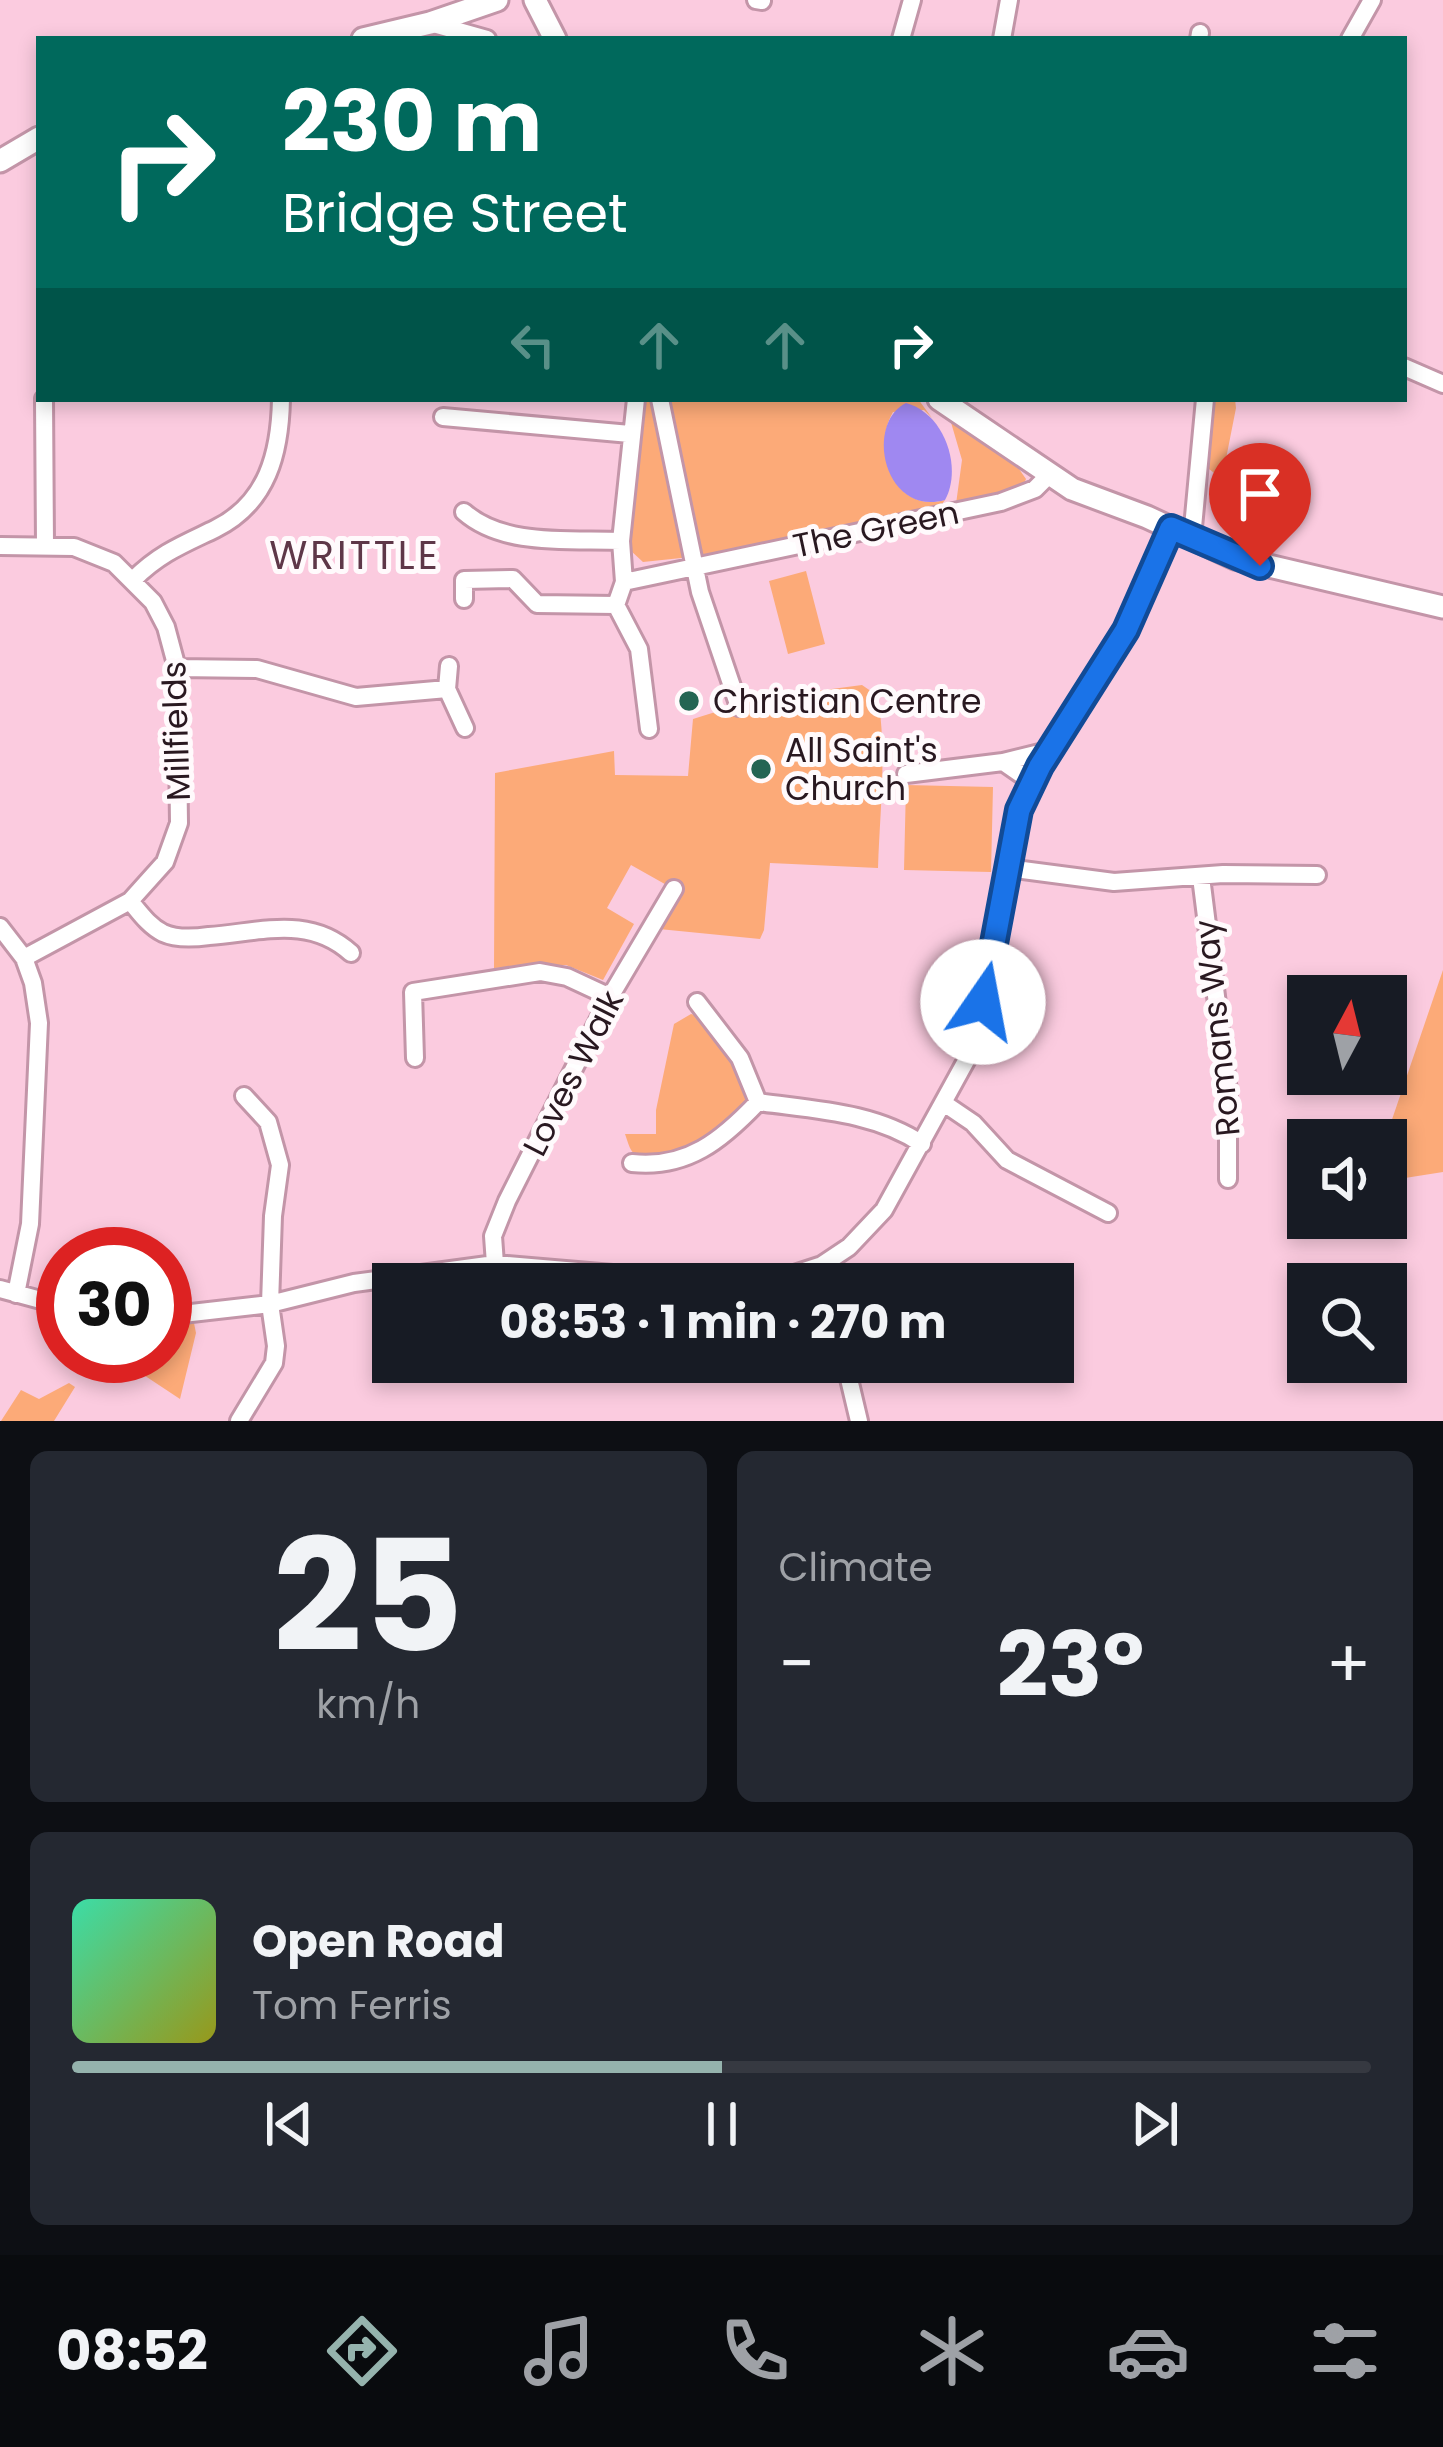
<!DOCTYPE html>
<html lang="en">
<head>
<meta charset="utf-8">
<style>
  :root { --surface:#171b24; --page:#242831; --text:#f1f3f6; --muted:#9ea1a6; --line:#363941; --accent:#95b3ad }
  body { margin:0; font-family:Poppins,sans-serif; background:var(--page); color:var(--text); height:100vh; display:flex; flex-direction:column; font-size:45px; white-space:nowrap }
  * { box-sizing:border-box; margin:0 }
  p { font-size:39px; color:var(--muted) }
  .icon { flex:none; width:66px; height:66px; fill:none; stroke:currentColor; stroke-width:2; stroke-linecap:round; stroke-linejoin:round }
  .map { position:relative; height:1421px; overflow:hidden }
  .details { display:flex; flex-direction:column; gap:30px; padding:30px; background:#0d0f14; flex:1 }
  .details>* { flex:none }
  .guide { position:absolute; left:36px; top:36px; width:1371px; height:366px; border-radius:0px; box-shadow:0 6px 18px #0003; background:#00695c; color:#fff; overflow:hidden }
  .needle { width:78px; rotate:7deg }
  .fabs { position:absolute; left:1287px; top:975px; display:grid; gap:24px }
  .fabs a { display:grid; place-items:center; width:120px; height:120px; border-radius:0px; background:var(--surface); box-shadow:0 6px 18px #0003; font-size:60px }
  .speed { position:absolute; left:36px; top:1227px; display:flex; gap:24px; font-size:60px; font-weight:700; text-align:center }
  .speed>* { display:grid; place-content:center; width:156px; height:156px; border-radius:50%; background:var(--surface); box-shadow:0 6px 18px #0003; line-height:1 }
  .speed .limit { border:18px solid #d22; background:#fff; color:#111 }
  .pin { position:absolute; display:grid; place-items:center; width:102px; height:102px; color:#fff; margin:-123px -51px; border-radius:50% 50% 50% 0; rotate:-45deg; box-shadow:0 0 12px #0007 }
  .pin .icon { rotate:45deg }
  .me { position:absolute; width:132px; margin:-66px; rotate:12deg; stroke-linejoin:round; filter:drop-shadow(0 0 9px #0008) }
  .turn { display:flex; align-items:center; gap:42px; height:252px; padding:0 48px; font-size:54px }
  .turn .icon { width:156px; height:156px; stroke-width:2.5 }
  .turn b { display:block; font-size:84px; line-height:102px }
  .lanes { display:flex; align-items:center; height:114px; padding:0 48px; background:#0003; justify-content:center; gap:60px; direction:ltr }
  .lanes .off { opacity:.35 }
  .big { font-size:90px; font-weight:700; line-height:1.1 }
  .details .tile { flex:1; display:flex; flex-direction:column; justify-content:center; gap:18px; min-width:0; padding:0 42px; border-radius:18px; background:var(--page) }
  .details .dial { align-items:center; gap:0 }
  .dial b { font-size:156px; line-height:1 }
  .song { display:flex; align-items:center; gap:36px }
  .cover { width:144px; height:144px; border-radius:18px; background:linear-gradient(135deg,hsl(160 70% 55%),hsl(60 70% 35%)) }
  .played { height:12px; border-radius:6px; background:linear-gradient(90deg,var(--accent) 50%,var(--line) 50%) }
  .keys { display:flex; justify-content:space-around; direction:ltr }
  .heat { display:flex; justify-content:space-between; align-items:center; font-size:66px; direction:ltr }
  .details .tiles { flex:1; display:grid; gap:30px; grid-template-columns:1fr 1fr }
  .tile:last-child { grid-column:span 2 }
  .trip { position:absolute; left:372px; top:1263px; width:702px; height:120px; border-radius:0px; background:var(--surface); box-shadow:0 6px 18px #0003; font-weight:700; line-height:120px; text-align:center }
  .dock { display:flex; height:192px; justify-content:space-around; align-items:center; background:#090b0e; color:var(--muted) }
  .dock .icon { width:84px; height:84px }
  .dock .on { color:var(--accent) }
  .dock b { font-size:54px; color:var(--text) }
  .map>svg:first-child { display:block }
  .green { fill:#fcaa78 }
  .water { fill:#9f88f1 }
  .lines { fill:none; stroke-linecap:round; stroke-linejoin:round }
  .minor-casing { stroke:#c395a8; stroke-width:22 }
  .tertiary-casing { stroke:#c395a8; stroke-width:27 }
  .minor { stroke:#fff; stroke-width:16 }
  .tertiary { stroke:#fff; stroke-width:21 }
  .route-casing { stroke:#114b97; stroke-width:30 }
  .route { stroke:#1a73e8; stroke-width:21 }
  .poi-dot { fill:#246553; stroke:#fffafc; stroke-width:4.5 }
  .labels { text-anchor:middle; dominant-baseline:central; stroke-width:10; stroke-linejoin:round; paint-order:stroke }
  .street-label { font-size:33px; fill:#291820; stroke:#fffafc }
  .poi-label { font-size:33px; fill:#291820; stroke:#fffafc; text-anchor:start }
  .quarter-label { font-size:39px; letter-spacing:3px; fill:#5e3748; stroke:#fffafc }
</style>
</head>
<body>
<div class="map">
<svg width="1443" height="1421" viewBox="0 0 1443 1421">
  <rect width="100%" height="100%" fill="#fbcbdf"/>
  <path class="green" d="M642 399H918L932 418 924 410 893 412C871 450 895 514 945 500L939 508 710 555 643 562 630 550 628 541Z
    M1215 399H1235L1236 408 1222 479 1205 466Z
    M950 419 1019 469 1026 479 1023 486 956 504 962 460Z
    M806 571 825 644 788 654 769 581Z
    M862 685 878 696C887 755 880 808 878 868L770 863 764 930 760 939 659 929 679 892 631 865 607 908 634 924 603 980 566 965 494 968 495 773 614 751 615 775 688 776 693 719 757 699Z
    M906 785 993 787 991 872 904 870Z
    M1443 970V1172L1386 1181 1385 1140Z
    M691 1014 702 1017C716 1037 742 1064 747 1088 754 1120 668 1166 639 1157 630 1154 628 1142 625 1134H656V1110L674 1024Z
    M194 1323 196 1333 180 1399 115 1356H165V1327Z
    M69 1383 75 1387 54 1421H1L21 1390 39 1399Z"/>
  <path class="water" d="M906 403C944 413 963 467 945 500 884 517 864 424 906 403Z"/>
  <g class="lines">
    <g class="minor-casing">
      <path id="minor" d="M756 0 762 1
        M430 23 487 39
        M901 39 912 0
        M1002 39 1009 0
        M1199 39 1200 33
        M1350 39 1372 0
        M1404 367 1443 384
        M44 399 45 545
        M660 399 700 592 739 707
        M443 417 630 434
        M464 512C504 547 570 539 621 541
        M1192 538 1205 399
        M0 546 74 547 114 563 153 602 166 627 177 668 179 823 165 862 130 901 24 958
        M134 579C160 553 184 544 215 529 268 503 280 452 281 399
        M624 582 1001 502 1035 489 1049 475
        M464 599V580L513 579 537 604 616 605 624 582 621 541 636 399
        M616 605 639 649 649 729
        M177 668 257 669 356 697 447 689 465 728
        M447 689 449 666
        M1003 762 1052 750
        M906 774 1003 762 1032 782
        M1008 868 1114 882 1223 874 1317 875
        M1201 877 1228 1091V1179
        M130 901C140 913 149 926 163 933 176 939 195 938 209 936 262 932 309 915 351 953
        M0 927 24 958 33 983 39 1023 30 1224 16 1294
        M415 1058 413 992 540 972 567 977 610 997
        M758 1102C815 1110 874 1112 922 1144
        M945 1104 973 1123 1007 1160 1108 1213
        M632 1163C687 1169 722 1140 758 1102L740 1058 697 1002
        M495 1264 493 1236 507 1201 610 997 674 889
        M0 1289 63 1306
        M165 1316 270 1304 354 1283 495 1264 671 1279 776 1280 822 1265 849 1247 884 1210 967 1059 999 926 1019 810 1040 766 1126 630 1171 528
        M845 1362 859 1421
        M239 1421 274 1363 276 1346 270 1304 273 1216 280 1165 268 1122 244 1096"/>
    </g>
    <g class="tertiary-casing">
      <path id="tertiary" d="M535 0 555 39
        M363 39 430 23 497 0
        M0 161 39 138
        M939 399 1072 489 1147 517 1235 558 1443 607"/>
    </g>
    <use href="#minor" class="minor"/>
    <use href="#tertiary" class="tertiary"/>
  </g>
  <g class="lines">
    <g class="route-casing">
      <path id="route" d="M983 1002 1019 810 1040 766 1126 630 1171 528 1260 566"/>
    </g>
    <use href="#route" class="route"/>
  </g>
  <g class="poi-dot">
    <circle cx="689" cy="701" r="12"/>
    <circle cx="761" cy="769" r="12"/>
  </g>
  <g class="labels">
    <g class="street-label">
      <text transform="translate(876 529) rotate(-12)">The Green</text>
      <text transform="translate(176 731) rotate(-92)">Millfields</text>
      <text transform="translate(1217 1028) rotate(-96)">Romans Way</text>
      <text transform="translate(573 1073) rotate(-63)">Loves Walk</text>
    </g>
    <g class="poi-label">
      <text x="713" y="701">Christian Centre</text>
      <text x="785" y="750">All Saint's<tspan x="785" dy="38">Church</tspan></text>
    </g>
    <g class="quarter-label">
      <text x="355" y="555">WRITTLE</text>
    </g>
  </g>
</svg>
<div class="fabs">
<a><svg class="needle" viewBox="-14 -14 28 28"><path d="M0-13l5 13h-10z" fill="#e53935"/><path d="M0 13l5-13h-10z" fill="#9ea1a6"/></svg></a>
<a><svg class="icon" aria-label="sound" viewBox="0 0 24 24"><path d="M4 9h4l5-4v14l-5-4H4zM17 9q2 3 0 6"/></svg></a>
<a><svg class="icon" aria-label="search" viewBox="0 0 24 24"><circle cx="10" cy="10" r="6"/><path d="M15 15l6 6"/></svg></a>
</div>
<div class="speed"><div class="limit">30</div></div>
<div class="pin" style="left:1260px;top:566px;background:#d93025"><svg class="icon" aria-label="arrive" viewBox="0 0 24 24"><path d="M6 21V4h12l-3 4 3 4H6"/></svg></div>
<svg class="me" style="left:983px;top:1002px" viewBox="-20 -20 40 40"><circle r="19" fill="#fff"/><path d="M0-13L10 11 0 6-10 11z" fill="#1a73e8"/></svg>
<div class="trip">08:53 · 1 min · 270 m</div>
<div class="guide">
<div class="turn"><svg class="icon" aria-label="right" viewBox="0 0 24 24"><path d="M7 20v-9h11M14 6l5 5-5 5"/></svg><div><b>230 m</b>Bridge Street</div></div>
<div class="lanes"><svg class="icon off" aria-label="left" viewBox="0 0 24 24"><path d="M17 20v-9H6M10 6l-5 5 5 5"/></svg><svg class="icon off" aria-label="ahead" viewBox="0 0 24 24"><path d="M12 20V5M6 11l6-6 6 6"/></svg><svg class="icon off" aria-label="ahead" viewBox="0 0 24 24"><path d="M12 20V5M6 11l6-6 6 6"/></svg><svg class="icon" aria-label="right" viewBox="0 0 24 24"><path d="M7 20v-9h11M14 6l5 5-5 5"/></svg></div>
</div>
</div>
<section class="details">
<div class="tiles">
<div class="tile dial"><b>25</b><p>km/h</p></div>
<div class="tile"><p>Climate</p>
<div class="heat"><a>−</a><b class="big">23°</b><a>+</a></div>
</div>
<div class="tile">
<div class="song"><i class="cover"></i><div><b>Open Road</b><p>Tom Ferris</p></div></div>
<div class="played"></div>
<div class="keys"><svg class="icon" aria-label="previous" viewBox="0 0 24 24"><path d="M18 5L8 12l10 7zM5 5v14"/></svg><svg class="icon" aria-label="pause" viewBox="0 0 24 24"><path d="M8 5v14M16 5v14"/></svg><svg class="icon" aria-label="next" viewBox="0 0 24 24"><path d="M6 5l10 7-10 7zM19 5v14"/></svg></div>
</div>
</div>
</section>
<nav class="dock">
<b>08:52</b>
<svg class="icon on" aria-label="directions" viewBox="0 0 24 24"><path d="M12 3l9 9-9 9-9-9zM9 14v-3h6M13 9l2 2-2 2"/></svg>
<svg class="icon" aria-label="music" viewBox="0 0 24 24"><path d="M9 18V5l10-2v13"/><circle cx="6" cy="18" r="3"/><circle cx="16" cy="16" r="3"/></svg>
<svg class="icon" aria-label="phone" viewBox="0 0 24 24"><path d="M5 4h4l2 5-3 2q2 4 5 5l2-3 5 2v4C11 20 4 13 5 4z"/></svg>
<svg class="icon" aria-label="climate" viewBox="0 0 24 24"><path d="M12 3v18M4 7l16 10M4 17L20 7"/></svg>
<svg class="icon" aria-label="car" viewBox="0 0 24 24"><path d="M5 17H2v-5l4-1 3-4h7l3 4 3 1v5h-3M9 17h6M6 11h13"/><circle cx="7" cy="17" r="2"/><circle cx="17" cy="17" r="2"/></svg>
<svg class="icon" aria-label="filters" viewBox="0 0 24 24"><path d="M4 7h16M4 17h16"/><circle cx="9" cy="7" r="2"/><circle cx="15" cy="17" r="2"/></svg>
</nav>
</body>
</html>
